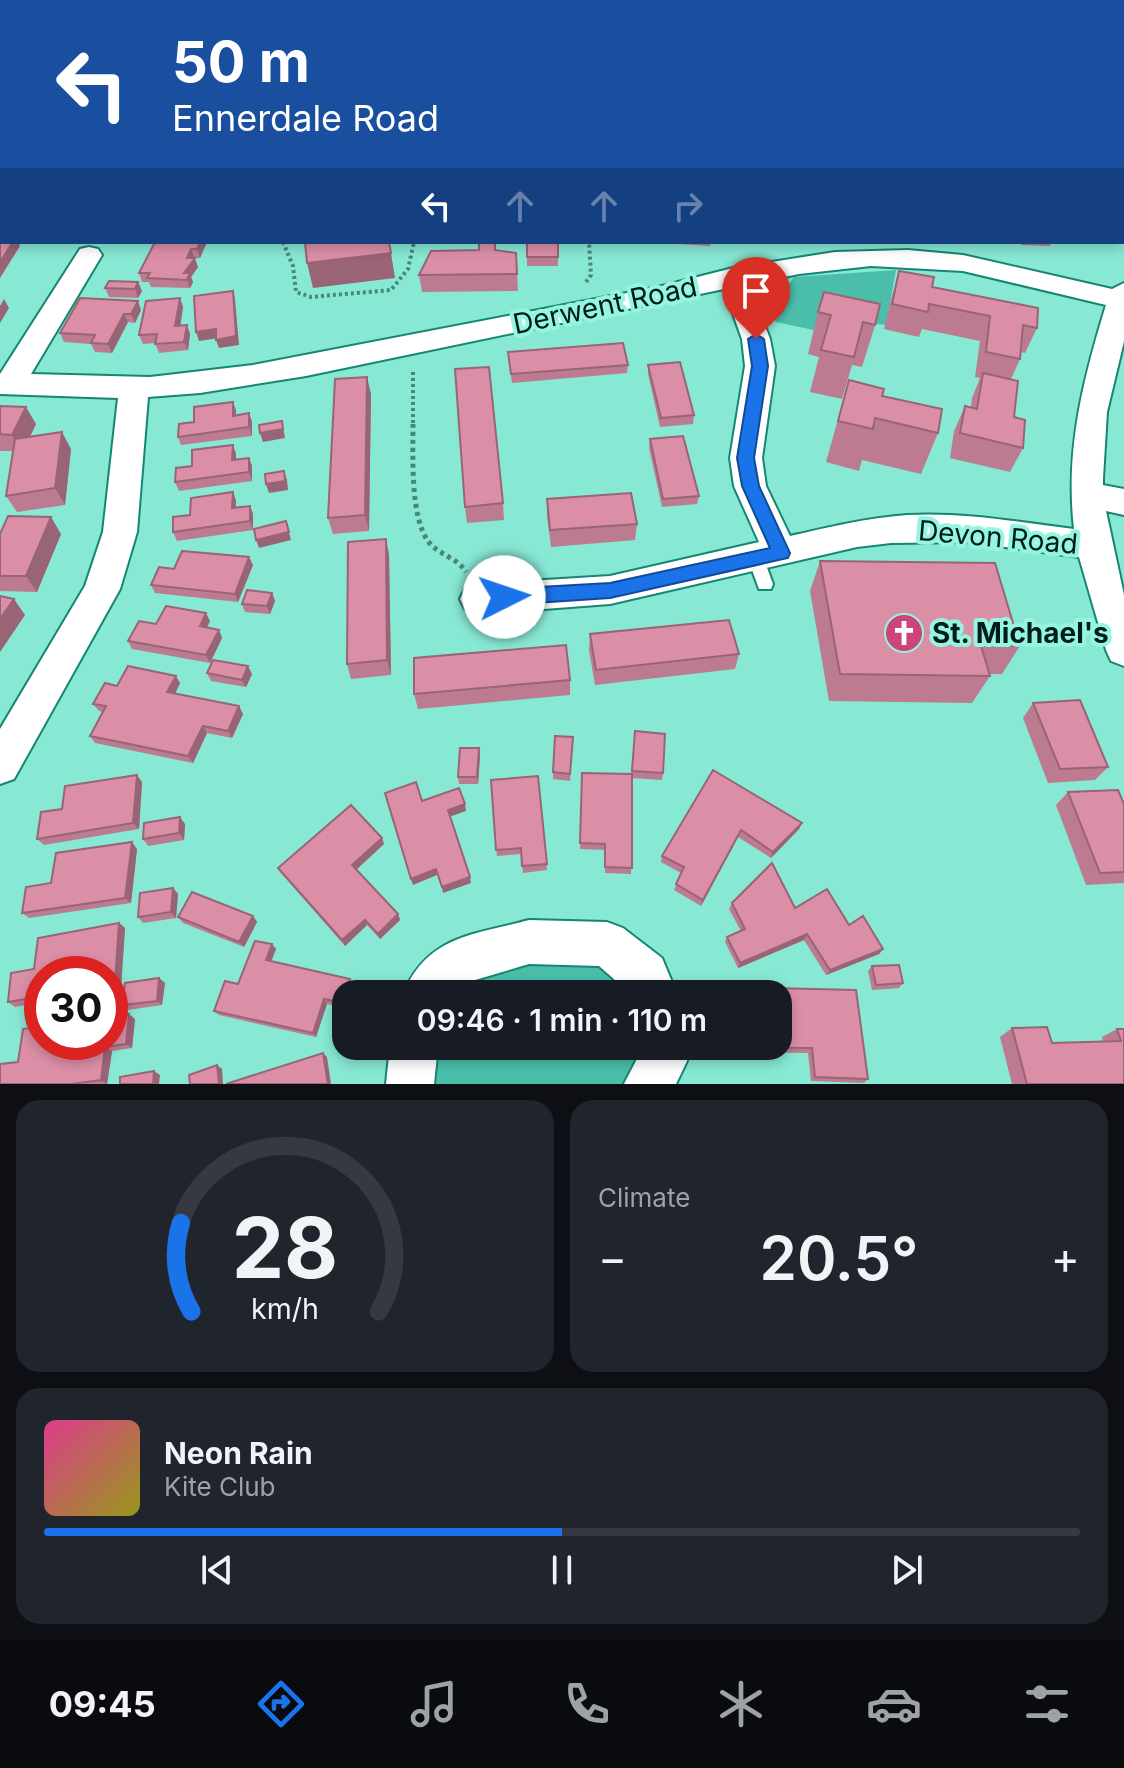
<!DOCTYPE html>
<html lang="en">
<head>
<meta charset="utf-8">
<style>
  :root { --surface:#171b24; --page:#20242c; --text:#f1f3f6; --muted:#9ea1a6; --line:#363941; --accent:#1a73e8 }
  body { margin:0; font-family:Inter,sans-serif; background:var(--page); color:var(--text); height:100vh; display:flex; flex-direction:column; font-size:30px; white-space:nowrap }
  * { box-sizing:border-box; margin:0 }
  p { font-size:26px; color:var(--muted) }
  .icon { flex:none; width:44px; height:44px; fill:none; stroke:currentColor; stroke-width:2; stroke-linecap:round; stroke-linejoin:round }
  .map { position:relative; height:1084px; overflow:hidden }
  .side { display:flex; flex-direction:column; gap:16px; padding:16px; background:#0d0f14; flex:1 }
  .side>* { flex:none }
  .top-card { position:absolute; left:0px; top:0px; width:1124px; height:244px; box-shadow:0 4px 12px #0003; background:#1a4fa0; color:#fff; overflow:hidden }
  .speed { position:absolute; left:24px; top:956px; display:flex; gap:16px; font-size:40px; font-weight:700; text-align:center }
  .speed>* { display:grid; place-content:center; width:104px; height:104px; border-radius:50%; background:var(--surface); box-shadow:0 4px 12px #0003; line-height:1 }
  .speed .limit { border:12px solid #d22; background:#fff; color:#111 }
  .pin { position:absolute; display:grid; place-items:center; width:68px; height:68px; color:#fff; margin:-82px -34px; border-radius:50% 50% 50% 0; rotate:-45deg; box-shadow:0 0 8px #0007 }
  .pin .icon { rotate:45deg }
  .me { position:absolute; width:88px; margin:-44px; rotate:86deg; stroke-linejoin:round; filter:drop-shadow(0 0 6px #0008) }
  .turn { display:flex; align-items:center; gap:28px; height:168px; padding:0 40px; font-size:36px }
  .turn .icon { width:104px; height:104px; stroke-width:2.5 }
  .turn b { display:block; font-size:56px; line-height:68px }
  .lanes { display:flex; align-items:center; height:76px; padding:0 40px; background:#0003; justify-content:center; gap:40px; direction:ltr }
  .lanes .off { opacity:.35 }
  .big { font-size:60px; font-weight:600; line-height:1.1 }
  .side .widget { flex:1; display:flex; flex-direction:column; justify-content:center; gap:12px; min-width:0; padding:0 28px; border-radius:24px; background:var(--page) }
  .side .dial { align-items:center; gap:0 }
  .dial svg { height:208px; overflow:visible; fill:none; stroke:var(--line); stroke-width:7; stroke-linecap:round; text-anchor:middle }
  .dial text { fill:var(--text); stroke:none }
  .song { display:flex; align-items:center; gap:24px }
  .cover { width:96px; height:96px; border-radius:12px; background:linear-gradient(135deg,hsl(330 70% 55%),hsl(60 70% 35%)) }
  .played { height:8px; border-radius:4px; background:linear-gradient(90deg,var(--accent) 50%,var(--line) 50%) }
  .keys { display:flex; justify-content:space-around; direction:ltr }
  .heat { display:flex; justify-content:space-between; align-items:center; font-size:44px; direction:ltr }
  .side .tiles { flex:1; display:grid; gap:16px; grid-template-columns:1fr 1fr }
  .widget:last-child { grid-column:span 2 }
  .trip { position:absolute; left:332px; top:980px; width:460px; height:80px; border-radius:24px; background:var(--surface); box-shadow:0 4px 12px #0003; font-weight:600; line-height:80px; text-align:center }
  .dock { display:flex; height:128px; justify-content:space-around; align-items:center; background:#090b0e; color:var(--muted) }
  .dock .icon { width:56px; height:56px }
  .dock .on { color:var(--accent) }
  .dock b { font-size:36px; color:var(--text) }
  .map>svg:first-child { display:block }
  .green { fill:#4abea9 }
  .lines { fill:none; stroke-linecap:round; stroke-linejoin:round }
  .service-casing { stroke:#158574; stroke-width:4 }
  .minor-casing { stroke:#158574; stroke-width:4 }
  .path-far1 { stroke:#47887b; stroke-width:4; stroke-dasharray:3 3; stroke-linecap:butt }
  .path { stroke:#47887b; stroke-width:5; stroke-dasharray:4 4; stroke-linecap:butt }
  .service { fill:#fff; fill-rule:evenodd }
  .minor { fill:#fff; fill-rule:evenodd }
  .wall { fill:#bc7b90 }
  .shaded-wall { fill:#996475 }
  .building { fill:#db8fa7; stroke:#996475; stroke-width:2 }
  .route { fill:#1a73e8; stroke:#114b97; stroke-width:2 }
  .labels { text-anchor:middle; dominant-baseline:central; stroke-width:8; stroke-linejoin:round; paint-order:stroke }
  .street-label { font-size:28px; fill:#001d18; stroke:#95f5e1 }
  .poi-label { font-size:28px; font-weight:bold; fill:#001d18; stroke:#95f5e1; text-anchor:start }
</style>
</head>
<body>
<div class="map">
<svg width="1124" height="1084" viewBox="0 0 1124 1084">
  <rect width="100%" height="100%" fill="#87e8d4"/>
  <path class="green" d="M896 270 886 325 875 324 870 342 776 322 770 311 794 277Z
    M607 944 654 994H426L451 964Z
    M414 1046H663L648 1084H410Z"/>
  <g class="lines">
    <g class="service-casing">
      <path id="service" d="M387 0H397L386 2Z
        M718 0H728L730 2H720Z
        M1122 219 1124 220V228L1122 227Z
        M756 553 762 554 773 584 771 589H759L748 559 750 554Z"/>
    </g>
    <g class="minor-casing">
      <path id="minor" d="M588 0H608V2H588Z
        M1075 0H1097L1098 2H1076Z
        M1122 30H1124V47H1122Z
        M1122 97H1124V111H1122Z
        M89 247 98 249 102 255 31 374 150 377 253 365 658 287 733 268 835 252 908 250 963 255 1112 289 1124 283V341L1107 412 1103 478V485L1124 489V515L1106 511 1124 595V666L1111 661 1106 650 1079 557 967 542 891 543 857 547 610 604 478 614 465 609 460 599 465 589 478 584 610 576 759 542 734 486 730 458 745 366 742 339 724 289 306 376 200 393 148 397 137 532 120 589 14 779 0 784V729L85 586 103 532 118 398 0 394V374L80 249ZM871 266 963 271 1106 305C1083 380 1065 450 1074 529 1019 522 963 512 907 515 867 518 829 527 790 536L766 486 762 458 775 366 770 339 749 284 799 274Z
        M529 920 607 922 623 928 662 958 677 994H631L599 966 529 964 465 983 455 994H403C428 935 474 935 529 920Z
        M390 1046H438L434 1084H386Z
        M639 1046H687V1061L676 1084H624L639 1055Z"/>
    </g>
    <path class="path-far1" d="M283 242 293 266 296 292 311 297 391 290 408 269 414 242
      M586 282 591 275 589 242
      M413 372V426"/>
    <path class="path" d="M413 424C413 455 410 516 428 541 438 555 457 557 466 572"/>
    <use href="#service" class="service"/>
    <use href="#minor" class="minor"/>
  </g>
  <path class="wall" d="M633 0H665L664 2H633Z
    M794 0H827L826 2H797Z
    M828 0H988L974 2H827Z
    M207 242 200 258H194L198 267 191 277 193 282 190 288 151 287 149 282H142L139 273Z
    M495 242V250L516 253 518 291 422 292 419 275Z
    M527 242H558V266H527Z
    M644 242H711L710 246Z
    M1020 242H1051L1050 246 1021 245Z
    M899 271 932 287 1037 328 1025 353 1021 352 1020 359 1011 379 1014 417 1023 448 1010 472 950 458 954 431 965 406 971 407 972 398 980 378 975 377 980 341 922 329 919 337 884 329 892 296Z
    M138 282 142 291 138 298 109 297 105 288Z
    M80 298 141 310 135 323 128 322 112 353 95 352 91 344 64 342 60 333Z
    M180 298 183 307 180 326 190 334 188 350 159 353 155 343 143 344 139 335Z
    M818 312 875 325 862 367 852 365 842 399 810 392 819 357 808 354Z
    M508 352 628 365 627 373 512 383Z
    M648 365 694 415 693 424 660 427 648 374Z
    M849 380 882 396 938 433 921 474 862 460 859 471 826 462Z
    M371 394 369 531 333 534 328 518Z
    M0 406 36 424 30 437 71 449 65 505 17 512 6 496 13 451H0Z
    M236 410V415L249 413 252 422V436L181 445 178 437 194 422Z
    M650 439 699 496 697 504 662 507 649 448Z
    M236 454V459L249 458 252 466V481L179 491 175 482 192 466Z
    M547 499 637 524 635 540 551 547 547 516Z
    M236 500V507L250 506 253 514V530L177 541 173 532 190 515Z
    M503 503 504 520 467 523 465 507Z
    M0 534H61L37 592 0 591Z
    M386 539 389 555 391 675 351 679 347 664Z
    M820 561 1020 646 1002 674H989L990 676 972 703 829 701 810 591Z
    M253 565 238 602 155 593 151 585 174 569Z
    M272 593 275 601 270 614 245 612 242 604Z
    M210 621 207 628 219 630 222 638 210 663 132 649 128 641 156 624Z
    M590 634 739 654 735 669 595 685 589 650Z
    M207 673 252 674 246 687 211 681Z
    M570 680V695L418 709 414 694Z
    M180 683 175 694 243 714 232 738 207 733 193 763 95 743 90 736 103 712 99 711 93 704 117 686Z
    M1033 703 1108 767 1095 780 1048 783 1023 718Z
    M635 731 663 773 662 780 632 778 631 874 605 873V850L580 849 582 773 631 774Z
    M573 737 570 781 553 779V772Z
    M480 755 478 784H459L458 777Z
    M713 770 802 823 799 829 771 858 738 837 701 906 674 890 681 873 661 862 662 856Z
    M538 776 547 870 523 873 521 854 497 856 491 780Z
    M142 782 139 829 44 845 37 839 62 809Z
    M1068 792 1124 804V883L1086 885 1056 805Z
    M185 824 184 840 148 846 143 839Z
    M384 844 356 869 398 914 400 920 380 939 367 925 345 946 282 874 278 868Z
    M137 849 131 903 29 918 22 913 51 883Z
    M173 888 178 894 176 918 143 923 138 917Z
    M732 903 795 908 883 949 879 954 826 975 804 940 738 968 725 942 727 937 741 931 729 909Z
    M253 916 257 922 244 947 183 923 178 917Z
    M119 923 125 928 121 987 110 989V974H42V1002L15 1007 8 1002 11 973 34 969 38 938Z
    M272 944 276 949 271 961 350 979 353 984 350 994H346V1008L327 1004 316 1037 219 1015 214 1011 238 984Z
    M872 966 903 983 899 988 872 990 868 971Z
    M159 978 165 983 162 1005 128 1010 122 1005Z
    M771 988 856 990 868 1079 864 1083 811 1081 808 1053 752 1052 751 1046H778V994H768Z
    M135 1019 132 1048 112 1051 107 1084H0Z
    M1012 1028 1052 1043 1103 1042 1102 1037 1117 1029H1124V1084H1012L1000 1037Z"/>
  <path class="shaded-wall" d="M806 0H827L826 2H806Z
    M844 0H988L974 2H843Z
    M2 197V209L0 211V199Z
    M13 242H18L20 246 0 278V262Z
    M200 242H207L200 258 197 249Z
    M191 249 194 257 192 262 195 258 198 267 191 277 193 282 190 288 184 273 187 258Z
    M391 253 395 278 313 288 307 263Z
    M138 282 142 291 138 298 135 289Z
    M233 291 235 299 239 345 219 348 216 340Z
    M180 298 183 307 179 335 175 326Z
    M4 299 9 308 0 323V306Z
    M138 301 141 310 135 323 131 314Z
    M124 314 128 322 112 353 108 344Z
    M187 325 190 334 188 350 184 342Z
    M216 329 219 338 199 341 196 332Z
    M367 377 371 394 369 531 365 515Z
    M233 402 236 410V424L233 416Z
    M26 407 36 424 22 452 12 435Z
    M249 413 252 422V436L249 427Z
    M282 421 285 438 263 442 260 433Z
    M62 432 71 449 65 505 55 488Z
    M233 445 236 454V468L232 460Z
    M249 458 252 466V481L249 472Z
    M284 471 287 480 288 490 269 493 266 484Z
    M233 492 236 500 235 516 232 508Z
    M250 506 253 514V530L250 521Z
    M51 517 61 534 37 592 26 576Z
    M286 521 291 540 259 548 256 540Z
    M386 539 389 555 391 675 387 660Z
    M249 557 253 565 238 602 235 594Z
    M272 593 275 601 270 614 267 606Z
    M14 599 25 615 0 652V619Z
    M206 613 210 621 203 634 200 626Z
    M219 630 222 638 210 663 206 655Z
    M248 666 252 674 246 687 242 680Z
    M176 676 180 683 172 700 167 692Z
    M239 706 243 714 232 738 228 731Z
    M203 726 207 733 193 763 188 756Z
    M479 748 480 755 478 784 477 777Z
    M137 775 142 782 139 829 133 823Z
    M465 804 466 811 449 817 448 810Z
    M180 817 185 824 184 840 179 833Z
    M802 823 799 829 771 858 773 852Z
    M741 830 738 837 701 906 703 900Z
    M382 838 384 844 355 871 352 865Z
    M132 842 137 849 131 903 125 898Z
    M436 869 437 875 413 885 411 879Z
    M470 877 471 883 443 893 442 887Z
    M173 888 178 894 176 918 171 912Z
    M398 914 400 920 380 939 378 934Z
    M253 916 257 922 244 947 239 942Z
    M365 920 367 925 345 946 342 940Z
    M119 923 125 928 121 987 115 982Z
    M807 934 804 940 738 968 740 963Z
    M272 944 276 949 270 965 266 960Z
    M883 949 879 954 826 975 830 970Z
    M159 978 165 983 162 1005 157 1001Z
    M350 979 353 984 350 994H346V1008L343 1003Z
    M324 999 327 1004 316 1037 313 1033Z
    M129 1014 135 1019 132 1048 126 1044Z
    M105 1047 112 1051 107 1084 101 1080Z
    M323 1053 327 1057 331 1084H328Z
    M217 1065 222 1069 223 1084H219Z
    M154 1071 160 1075 159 1084H153Z"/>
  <path class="building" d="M530 0H554V2H530Z
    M0 102 2 103V117L0 118Z
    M2 130V142L0 140V131Z
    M2 168V197L0 199V170Z
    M0 236H2V242H13L0 262Z
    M155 242H200L197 249H191L187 258H195L184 273H190L187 280 147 278 150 273H139Z
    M305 242H389L391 253 307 263Z
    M479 242H495V250L516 253 517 274 419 275 431 251 479 250Z
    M527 242H558V257H527Z
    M899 271 934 277 932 287 1038 308 1037 328 1023 325 1020 359 986 352 990 316 929 304 928 312 892 304Z
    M109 281 138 282 135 289 105 288Z
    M233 291 236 336 216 340V329L196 332 194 296Z
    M824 292 880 304 875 325 863 322 854 357 821 350 831 315 818 312Z
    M80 298 138 301 131 314H124L108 344 91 343 95 335 60 333Z
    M180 298 175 326 187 325 184 342 155 344 157 334 139 335 146 301Z
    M623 343 628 365 511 374 508 352Z
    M680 362 694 415 661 418 648 365Z
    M489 367 503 503 465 507 455 369Z
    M983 373 1018 381 1014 417 1025 420 1023 448 960 433 965 406 977 409Z
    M367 377 365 515 328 518 335 379Z
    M849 380 884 389 882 396 942 409 938 433 875 418 873 429 838 421Z
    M233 402V416L249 413V427L178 437 179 424 194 422V407Z
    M0 406 26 407 12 435 0 434Z
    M282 421 283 429 260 433 259 425Z
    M62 432 55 488 6 496 15 439Z
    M683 436 699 496 663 499 650 439Z
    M233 445 232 460 249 458V472L175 482 176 468 192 466V450Z
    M284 471 285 481 266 484 265 474Z
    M233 492 232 508 250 506V521L173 532V517L190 515 191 498Z
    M631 493 637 524 550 530 547 499Z
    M8 516 51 517 26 576H0V534Z
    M286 521 289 532 256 540 254 529Z
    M386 539 387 660 347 664 348 542Z
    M182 551 249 557 235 594 151 585 159 567 174 569Z
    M820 561 995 563 1020 646H981L990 676 840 674Z
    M247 590 272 593 267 606 242 604Z
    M0 596 14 599 0 619Z
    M166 606 206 613 200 626 219 630 206 655 128 641 139 621 156 624Z
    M729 620 739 654 596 670 590 634Z
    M566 645 570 680 414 694V658Z
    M213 660 248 666 242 680 207 673Z
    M128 666 176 676 167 692 239 706 228 731 203 726 188 756 90 736 106 706 93 704 105 683 117 686Z
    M1080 700 1108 767 1060 769 1033 703Z
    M635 731 665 734 663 773 632 771Z
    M555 736 573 737 570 774 553 772Z
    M460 748H479L477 777H458Z
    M713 770 802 823 773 852 741 830 703 900 676 884 684 867 662 856Z
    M582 773 632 774V868L605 867V844L580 843Z
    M137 775 133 823 37 839 41 812 62 809 65 786Z
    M538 776 547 864 522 866 521 848 496 850 491 780Z
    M416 782 422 801 459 788 465 804 448 810 470 877 442 887 436 869 411 879 385 793Z
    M1118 790 1124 804V872L1100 873 1068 792Z
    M351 805 382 838 352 865 398 914 378 934 365 920 342 940 278 868Z
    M180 817 179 833 143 839 144 823Z
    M132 842 125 898 22 913 26 887 51 883 56 853Z
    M772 863 795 908 827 889 849 925 863 916 883 949 830 970 807 934 740 963 727 937 745 929 732 903Z
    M173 888 171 912 138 917 140 893Z
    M192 892 253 916 239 942 178 917Z
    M119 923 115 982 110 983V974H42V996L8 1002 11 973 34 969 38 938Z
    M255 941 272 944 266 960 350 979 343 1003 324 999 313 1033 214 1011 225 981 238 984Z
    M899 965 903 983 876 985 872 966Z
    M159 978 157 1001 122 1005 125 983Z
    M771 988 856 990 868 1079 815 1077 812 1048 754 1047V1046H778V994H771Z
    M129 1014 126 1044 105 1047 101 1080 72 1084H0V1064L18 1062 23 1029 42 1026V1042H110V1017Z
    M1047 1027 1052 1043 1121 1041 1117 1029H1124V1084H1027L1012 1028Z
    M323 1053 328 1084H226Z
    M217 1065 219 1084H190L189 1075Z
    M154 1071 153 1084H120V1077Z"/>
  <path class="route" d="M756 334 764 339 768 366 754 458 759 486 790 553 788 558 610 598 504 605 497 603 495 597 497 592 504 589 610 583 770 548 742 486 737 458 752 366 748 339Z"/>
  <defs>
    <g id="church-disc" transform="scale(2)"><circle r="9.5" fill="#cd437c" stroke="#95f5e1"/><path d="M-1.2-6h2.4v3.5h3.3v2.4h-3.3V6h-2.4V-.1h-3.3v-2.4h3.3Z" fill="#fff"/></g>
  </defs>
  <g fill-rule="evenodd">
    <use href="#church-disc" x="904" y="633"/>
  </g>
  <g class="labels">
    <g class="street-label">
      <text transform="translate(605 305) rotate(-12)">Derwent Road</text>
      <text transform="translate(998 537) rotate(5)">Devon Road</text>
    </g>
    <g class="poi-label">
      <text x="932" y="633">St. Michael's</text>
    </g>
  </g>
</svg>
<div class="speed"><div class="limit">30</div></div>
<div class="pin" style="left:756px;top:339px;background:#d93025"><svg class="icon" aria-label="arrive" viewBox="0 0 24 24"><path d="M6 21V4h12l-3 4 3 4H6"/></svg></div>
<svg class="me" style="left:504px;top:597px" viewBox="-20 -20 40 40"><circle r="19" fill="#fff"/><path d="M0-13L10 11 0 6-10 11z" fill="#1a73e8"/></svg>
<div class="trip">09:46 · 1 min · 110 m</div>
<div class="top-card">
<div class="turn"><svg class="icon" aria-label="left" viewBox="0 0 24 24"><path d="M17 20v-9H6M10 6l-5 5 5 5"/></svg><div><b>50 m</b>Ennerdale Road</div></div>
<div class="lanes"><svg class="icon" aria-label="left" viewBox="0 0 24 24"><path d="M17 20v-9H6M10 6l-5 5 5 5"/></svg><svg class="icon off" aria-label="ahead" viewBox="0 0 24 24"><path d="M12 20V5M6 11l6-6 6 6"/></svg><svg class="icon off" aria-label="ahead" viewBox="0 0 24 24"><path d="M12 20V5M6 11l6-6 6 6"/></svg><svg class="icon off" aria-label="right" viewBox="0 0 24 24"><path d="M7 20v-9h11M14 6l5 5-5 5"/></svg></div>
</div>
</div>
<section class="side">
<div class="tiles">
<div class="widget dial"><svg viewBox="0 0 100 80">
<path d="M14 69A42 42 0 1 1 86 69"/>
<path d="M14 69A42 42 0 0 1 10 35" stroke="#1a73e8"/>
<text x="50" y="56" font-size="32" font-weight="700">28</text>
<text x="50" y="72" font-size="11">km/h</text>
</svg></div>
<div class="widget"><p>Climate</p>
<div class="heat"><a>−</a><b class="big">20.5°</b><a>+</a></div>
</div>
<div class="widget">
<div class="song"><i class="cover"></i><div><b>Neon Rain</b><p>Kite Club</p></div></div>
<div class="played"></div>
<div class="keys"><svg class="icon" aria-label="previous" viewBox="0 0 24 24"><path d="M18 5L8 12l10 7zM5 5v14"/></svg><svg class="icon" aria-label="pause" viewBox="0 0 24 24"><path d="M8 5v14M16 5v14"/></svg><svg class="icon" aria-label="next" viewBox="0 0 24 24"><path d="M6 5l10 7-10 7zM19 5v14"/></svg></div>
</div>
</div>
</section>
<nav class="dock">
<b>09:45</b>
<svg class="icon on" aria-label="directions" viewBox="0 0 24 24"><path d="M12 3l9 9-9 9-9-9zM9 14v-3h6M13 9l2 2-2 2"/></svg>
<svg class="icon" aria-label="music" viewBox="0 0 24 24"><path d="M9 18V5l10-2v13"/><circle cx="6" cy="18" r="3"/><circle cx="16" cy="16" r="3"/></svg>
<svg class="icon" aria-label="phone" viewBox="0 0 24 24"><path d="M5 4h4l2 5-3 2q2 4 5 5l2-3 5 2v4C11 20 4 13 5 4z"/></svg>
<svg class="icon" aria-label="climate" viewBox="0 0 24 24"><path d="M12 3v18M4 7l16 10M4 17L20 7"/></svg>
<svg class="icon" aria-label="car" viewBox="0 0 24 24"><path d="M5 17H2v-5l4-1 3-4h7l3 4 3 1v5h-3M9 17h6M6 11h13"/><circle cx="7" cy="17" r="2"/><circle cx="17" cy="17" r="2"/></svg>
<svg class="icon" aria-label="filters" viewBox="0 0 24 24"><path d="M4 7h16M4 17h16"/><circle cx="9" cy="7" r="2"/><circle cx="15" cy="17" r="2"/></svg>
</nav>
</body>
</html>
